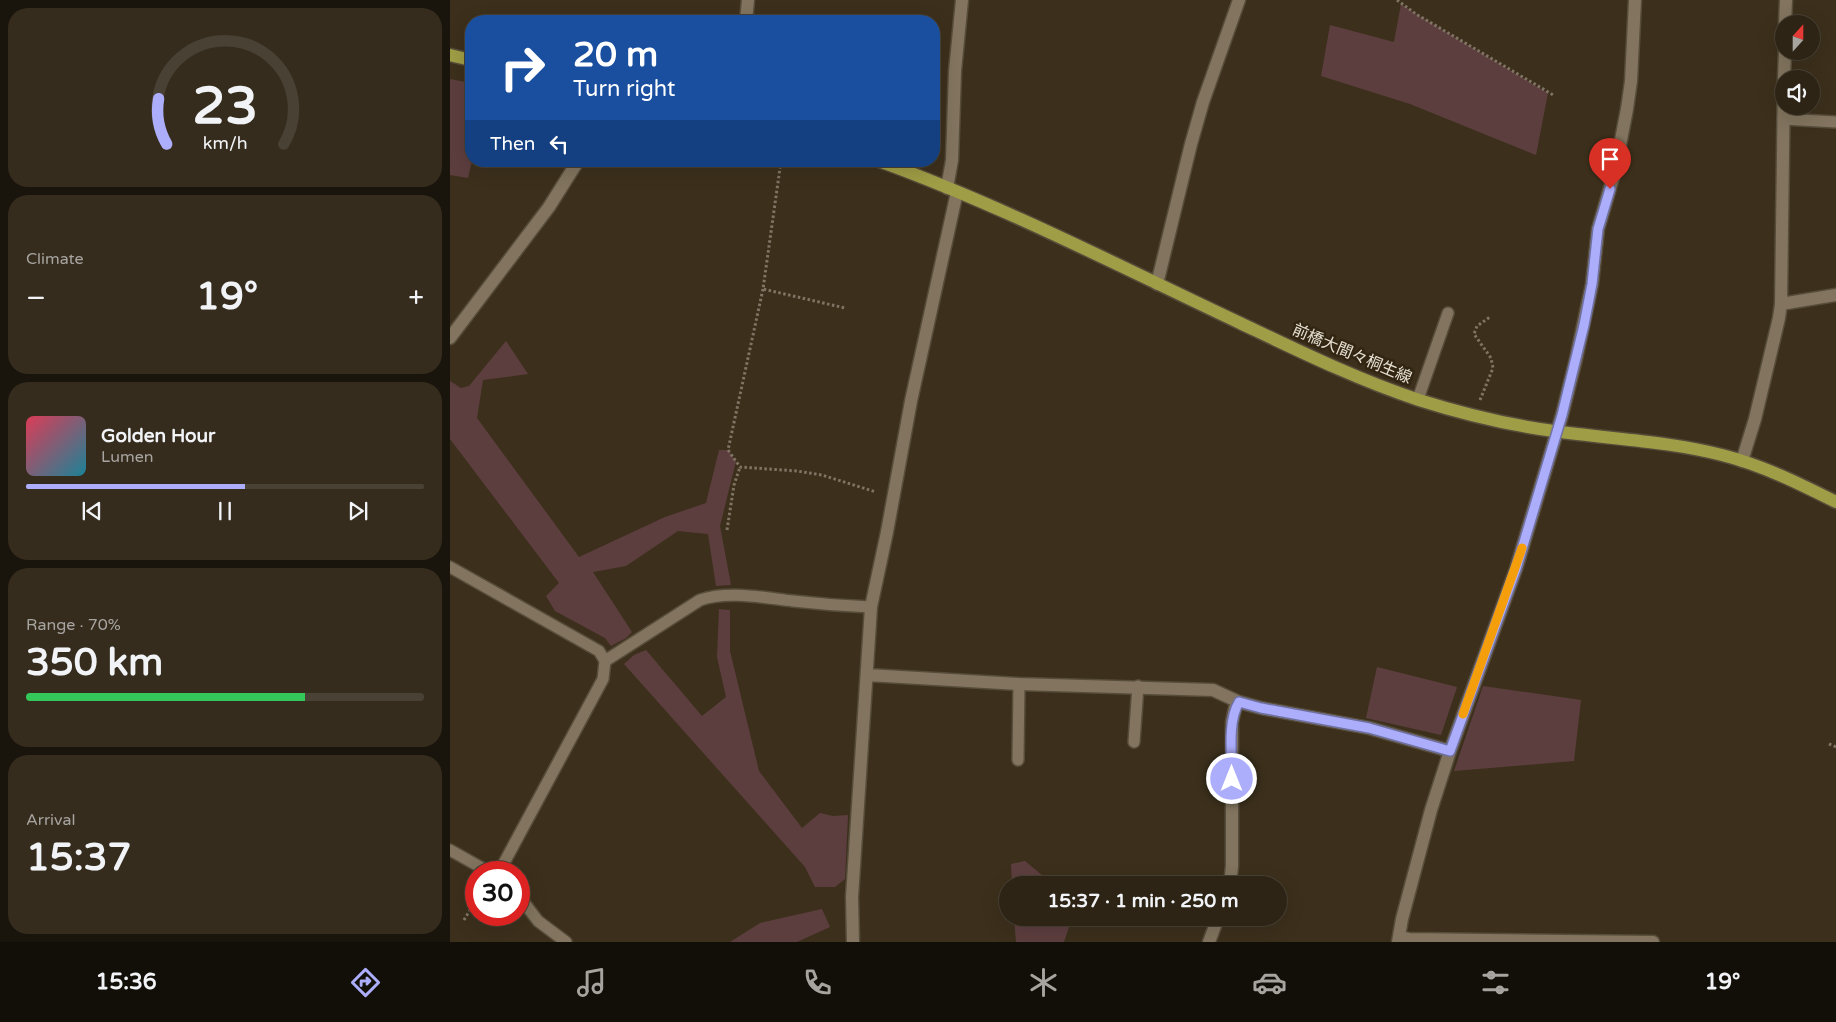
<!DOCTYPE html>
<html lang="en">
<head>
<meta charset="utf-8">
<style>
  :root { --surface:#2d2415; --page:#352c1e; --text:#f1f3f6; --muted:#a7a4a0; --line:#484134; --accent:#adaefb }
  body { margin:0; font-family:"Varela Round","Noto Sans JP",sans-serif; background:var(--page); color:var(--text); height:100vh; display:flex; flex-direction:column; font-size:19px; white-space:nowrap }
  * { box-sizing:border-box; margin:0 }
  p { font-size:16px; color:var(--muted) }
  .icon { flex:none; width:28px; height:28px; fill:none; stroke:currentColor; stroke-width:2; stroke-linecap:round; stroke-linejoin:round }
  .map { position:relative; flex:1; overflow:hidden }
  .sheet { display:flex; flex-direction:column; gap:8px; padding:8px; background:#19140c; width:450px }
  .sheet>* { flex:none }
  .guide { position:absolute; left:15px; top:15px; width:475px; height:152px; border-radius:20px; box-shadow:0 5px 20px #0002,0 0 0 1px var(--line); background:#1a4fa0; color:#fff; overflow:hidden }
  .needle { width:32px; rotate:21deg }
  .fabs { position:absolute; left:1325px; top:15px; display:grid; gap:10px }
  .fabs a { display:grid; place-items:center; width:45px; height:45px; border-radius:50%; background:var(--surface); box-shadow:0 5px 20px #0002,0 0 0 1px var(--line); font-size:25px }
  .speed { position:absolute; left:15px; top:861px; display:flex; gap:10px; font-size:25px; font-weight:700; text-align:center }
  .speed>* { display:grid; place-content:center; width:65px; height:65px; border-radius:50%; background:var(--surface); box-shadow:0 5px 20px #0002,0 0 0 1px var(--line); line-height:1 }
  .speed .limit { border:8px solid #d22; background:#fff; color:#111 }
  .pin { position:absolute; display:grid; place-items:center; width:42px; height:42px; color:#fff; margin:-51px -21px; border-radius:50% 50% 50% 0; rotate:-45deg; box-shadow:0 0 5px #0007 }
  .pin .icon { rotate:45deg }
  .me { position:absolute; width:55px; margin:-28px; rotate:0deg; stroke-linejoin:round; filter:drop-shadow(0 0 4px #0008) }
  .turn { display:flex; align-items:center; gap:18px; height:105px; padding:0 25px; font-size:22px }
  .turn .icon { width:65px; height:65px; stroke-width:2.5 }
  .turn b { display:block; font-size:35px; line-height:42px }
  .then { display:flex; align-items:center; height:48px; padding:0 25px; background:#0003; gap:10px; font-size:19px }
  .big { font-size:38px; font-weight:800; line-height:1.1 }
  .sheet .tile { flex:1; display:flex; flex-direction:column; justify-content:center; gap:8px; min-width:0; padding:0 18px; border-radius:20px; background:var(--page) }
  .sheet .dial { align-items:center; gap:0 }
  .dial svg { height:130px; overflow:visible; fill:none; stroke:var(--line); stroke-width:7; stroke-linecap:round; text-anchor:middle }
  .dial text { fill:var(--text); stroke:none }
  .song { display:flex; align-items:center; gap:15px }
  .cover { width:60px; height:60px; border-radius:8px; background:linear-gradient(135deg,hsl(350 70% 55%),hsl(190 70% 35%)) }
  .played { height:5px; border-radius:2px; background:linear-gradient(90deg,var(--accent) 55%,var(--line) 55%) }
  .keys { display:flex; justify-content:space-around; direction:ltr }
  .heat { display:flex; justify-content:space-between; align-items:center; font-size:28px; direction:ltr }
  .charge { height:8px; border-radius:4px; background:linear-gradient(90deg,#34c759 70%,var(--line) 0) }
  .trip { position:absolute; left:549px; top:876px; width:288px; height:50px; border-radius:25px; background:var(--surface); box-shadow:0 5px 20px #0002,0 0 0 1px var(--line); font-weight:800; line-height:50px; text-align:center }
  .tab-bar { display:flex; height:80px; justify-content:space-around; align-items:center; background:#120e08; color:var(--muted) }
  .tab-bar .icon { width:35px; height:35px }
  .tab-bar .on { color:var(--accent) }
  .tab-bar b { font-size:22px; color:var(--text) }
  main { display:flex; flex:1; min-height:0 }
  .map>svg:first-child { display:block }
  .green { fill:#5d3e3f }
  .lines { fill:none; stroke-linecap:round; stroke-linejoin:round }
  .service-casing { stroke:#564c3a; stroke-width:14 }
  .minor-casing { stroke:#564c3a; stroke-width:15 }
  .primary-casing { stroke:#564c3a; stroke-width:15 }
  .path { stroke:#807564; stroke-width:3; stroke-dasharray:2.5 2.5; stroke-linecap:butt }
  .service { stroke:#82745e; stroke-width:11 }
  .minor { stroke:#82745e; stroke-width:12 }
  .primary { stroke:#9f9d45; stroke-width:12 }
  .route-casing { stroke:#7071a3; stroke-width:12 }
  .route { stroke:#adaefb; stroke-width:9 }
  .slow { stroke:#f59e0b; stroke-width:9 }
  .labels { text-anchor:middle; dominant-baseline:central; stroke-width:5; stroke-linejoin:round; paint-order:stroke }
  .street-label { font-size:16px; fill:#e6dfd2; stroke:#322612 }
</style>
</head>
<body>
<main>
<section class="sheet">
<div class="tile dial"><svg viewBox="0 0 100 80">
<path d="M14 69A42 42 0 1 1 86 69"/>
<path d="M14 69A42 42 0 0 1 9 41" stroke="#adaefb"/>
<text x="50" y="56" font-size="32" font-weight="700">23</text>
<text x="50" y="72" font-size="11">km/h</text>
</svg></div>
<div class="tile"><p>Climate</p>
<div class="heat"><a>−</a><b class="big">19°</b><a>+</a></div>
</div>
<div class="tile">
<div class="song"><i class="cover"></i><div><b>Golden Hour</b><p>Lumen</p></div></div>
<div class="played"></div>
<div class="keys"><svg class="icon" aria-label="previous" viewBox="0 0 24 24"><path d="M18 5L8 12l10 7zM5 5v14"/></svg><svg class="icon" aria-label="pause" viewBox="0 0 24 24"><path d="M8 5v14M16 5v14"/></svg><svg class="icon" aria-label="next" viewBox="0 0 24 24"><path d="M6 5l10 7-10 7zM19 5v14"/></svg></div>
</div>
<div class="tile"><p>Range · 70%</p><b class="big">350 km</b><div class="charge"></div></div>
<div class="tile"><p>Arrival</p><b class="big">15:37</b></div>
</section>
<div class="map">
<svg width="1386" height="942" viewBox="0 0 1386 942">
  <rect width="100%" height="100%" fill="#3c301c"/>
  <path class="green" d="M951 4 966 14 1098 93 1086 155 960 104 871 76 880 25 944 42Z
    M0 79 21 83 22 161 18 178 0 175Z
    M56 341 78 374 33 380 27 418 129 557 215 517 256 503 269 450H278L286 461 270 526 281 585 266 586 258 534 228 531 176 566 143 572 182 632 176 638 161 646 155 638 105 611 96 596 109 583 0 439V381L11 388 19 386Z
    M269 609 280 610V651L309 771 352 828 370 813 383 816 398 815 395 879 385 887H365L355 867 174 664 184 655 196 650 252 716 276 697 267 657Z
    M927 667 1007 687 991 735 916 718Z
    M1033 686 1131 700 1124 761 1004 771Z
    M575 861 604 885H562L561 864Z
    M372 909 380 927 347 942H280L310 923Z
    M564 918H622L614 942H566Z"/>
  <g class="lines">
    <g class="service-casing">
      <path id="service" d="M1333 119 1386 122
        M968 399 998 313
        M0 567 149 651 155 661 153 679 54 863 47 872
        M155 661 250 600C277 590 316 598 343 601 369 604 395 606 421 607
        M684 742 688 686
        M568 760 569 684
        M0 850 39 872
        M69 896 88 921 116 942"/>
    </g>
    <g class="minor-casing">
      <path id="minor" d="M296 21 298 0
        M1335 24 1336 0
        M1334 79 1335 51
        M497 188 502 160 505 71 512 0
        M707 284 741 144 753 102 789 0
        M1331 304 1386 295
        M0 338 99 207 128 161
        M1292 461 1305 419 1329 318 1331 304 1334 79
        M418 675 569 684 763 690 789 702 811 708 919 728 1000 751
        M780 885 782 866V722L785 708 789 702
        M949 937 959 939 1203 942
        M403 942 402 897 421 607 437 532 461 401 507 192
        M759 942 768 918
        M948 942 952 919 981 810 1000 751 1066 569 1112 415 1126 359 1142 284 1148 229 1165 171 1177 109 1181 81 1185 0"/>
    </g>
    <g class="primary-casing">
      <path id="primary" d="M0 55 21 60
        M429 161C553 206 671 267 790 323 849 351 908 380 969 400 1013 414 1059 425 1104 431 1160 439 1218 441 1272 455 1312 465 1350 484 1386 502"/>
    </g>
    <path class="path" d="M947 0 966 14 1105 96
      M331 161 313 289 395 308
      M313 289 278 450 290 467 347 471 372 475 426 492
      M1030 400 1043 368 1041 358 1024 334 1027 326 1040 317
      M277 530 284 485 290 467
      M1379 744 1386 747
      M14 920 26 900"/>
    <use href="#service" class="service"/>
    <use href="#minor" class="minor"/>
    <use href="#primary" class="primary"/>
  </g>
  <g class="lines">
    <g class="route-casing">
      <path id="route" d="M782 779C782 756 777 722 789 702L811 708 919 728 1000 751 1066 569 1112 415 1134 325 1142 284 1148 229 1160 189"/>
    </g>
    <use href="#route" class="route"/>
    <path class="slow" d="M1013 714 1072 548"/>
  </g>
  <g class="labels">
    <g class="street-label">
      <text transform="translate(902 354) rotate(23)">前橋大間々桐生線</text>
    </g>
  </g>
</svg>
<div class="fabs">
<a><svg class="needle" viewBox="-14 -14 28 28"><path d="M0-13l5 13h-10z" fill="#e53935"/><path d="M0 13l5-13h-10z" fill="#a7a4a0"/></svg></a>
<a><svg class="icon" aria-label="sound" viewBox="0 0 24 24"><path d="M4 9h4l5-4v14l-5-4H4zM17 9q2 3 0 6"/></svg></a>
</div>
<div class="speed"><div class="limit">30</div></div>
<div class="pin" style="left:1160px;top:189px;background:#d93025"><svg class="icon" aria-label="arrive" viewBox="0 0 24 24"><path d="M6 21V4h12l-3 4 3 4H6"/></svg></div>
<svg class="me" style="left:782px;top:779px" viewBox="-20 -20 40 40"><circle r="17" fill="#adaefb" stroke="#fff" stroke-width="3"/><path d="M0-11L8 9 0 5-8 9z" fill="#fff"/></svg>
<div class="trip">15:37 · 1 min · 250 m</div>
<div class="guide">
<div class="turn"><svg class="icon" aria-label="right" viewBox="0 0 24 24"><path d="M7 20v-9h11M14 6l5 5-5 5"/></svg><div><b>20 m</b>Turn right</div></div>
<div class="then">Then<svg class="icon" aria-label="left" viewBox="0 0 24 24"><path d="M17 20v-9H6M10 6l-5 5 5 5"/></svg></div>
</div>
</div>
</main>
<nav class="tab-bar">
<b>15:36</b>
<svg class="icon on" aria-label="directions" viewBox="0 0 24 24"><path d="M12 3l9 9-9 9-9-9zM9 14v-3h6M13 9l2 2-2 2"/></svg>
<svg class="icon" aria-label="music" viewBox="0 0 24 24"><path d="M9 18V5l10-2v13"/><circle cx="6" cy="18" r="3"/><circle cx="16" cy="16" r="3"/></svg>
<svg class="icon" aria-label="phone" viewBox="0 0 24 24"><path d="M5 4h4l2 5-3 2q2 4 5 5l2-3 5 2v4C11 20 4 13 5 4z"/></svg>
<svg class="icon" aria-label="climate" viewBox="0 0 24 24"><path d="M12 3v18M4 7l16 10M4 17L20 7"/></svg>
<svg class="icon" aria-label="car" viewBox="0 0 24 24"><path d="M5 17H2v-5l4-1 3-4h7l3 4 3 1v5h-3M9 17h6M6 11h13"/><circle cx="7" cy="17" r="2"/><circle cx="17" cy="17" r="2"/></svg>
<svg class="icon" aria-label="filters" viewBox="0 0 24 24"><path d="M4 7h16M4 17h16"/><circle cx="9" cy="7" r="2"/><circle cx="15" cy="17" r="2"/></svg>
<b>19°</b>
</nav>
</body>
</html>
